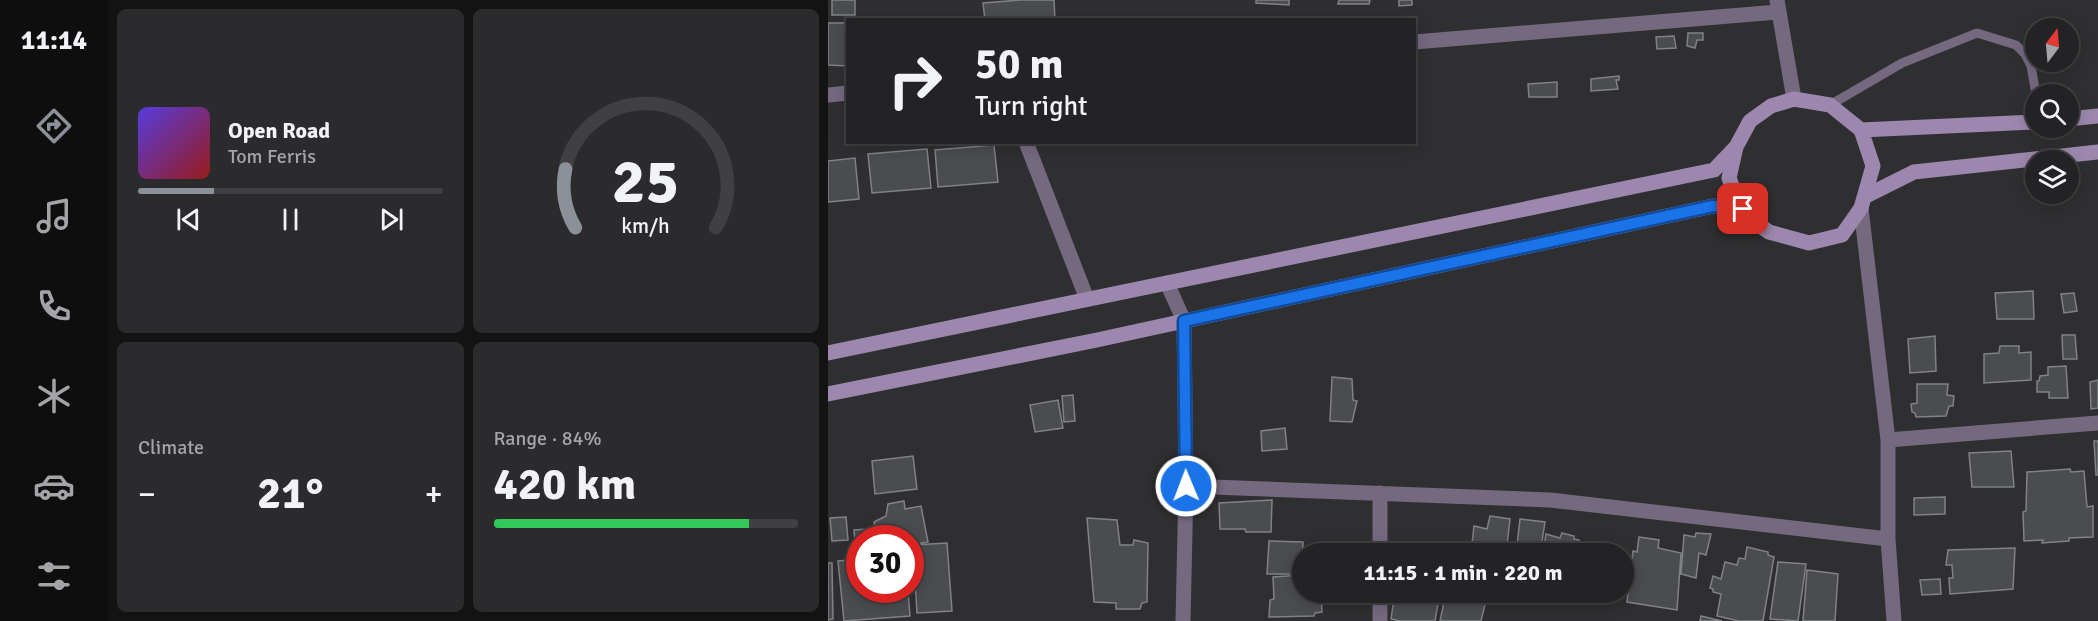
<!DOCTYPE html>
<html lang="en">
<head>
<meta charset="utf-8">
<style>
  :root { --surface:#232325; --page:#2b2b2d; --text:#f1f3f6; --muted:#a3a4a7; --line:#404042; --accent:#8c9099 }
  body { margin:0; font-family:Signika,sans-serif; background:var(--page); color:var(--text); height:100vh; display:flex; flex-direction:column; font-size:22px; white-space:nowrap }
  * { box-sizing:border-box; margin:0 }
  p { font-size:20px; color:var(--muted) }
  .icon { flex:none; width:33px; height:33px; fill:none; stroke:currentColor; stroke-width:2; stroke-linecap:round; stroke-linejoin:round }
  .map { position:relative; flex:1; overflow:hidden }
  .drawer { display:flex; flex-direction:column; gap:9px; padding:9px; background:#131314; width:720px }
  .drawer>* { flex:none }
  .top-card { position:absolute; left:18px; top:18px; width:570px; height:126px; border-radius:0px; box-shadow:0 3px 15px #0003,0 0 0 2px var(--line); background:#232325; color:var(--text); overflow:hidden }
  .needle { width:39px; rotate:16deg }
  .buttons { position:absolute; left:1197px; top:18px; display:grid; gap:12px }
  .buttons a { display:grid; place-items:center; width:54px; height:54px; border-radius:50%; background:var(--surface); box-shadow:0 3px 15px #0003,0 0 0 2px var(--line); font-size:30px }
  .speed { position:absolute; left:18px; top:525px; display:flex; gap:12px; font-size:30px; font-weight:700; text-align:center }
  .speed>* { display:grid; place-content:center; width:78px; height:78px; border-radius:50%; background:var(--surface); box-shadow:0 3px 15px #0003,0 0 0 2px var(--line); line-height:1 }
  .speed .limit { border:9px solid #d22; background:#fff; color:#111 }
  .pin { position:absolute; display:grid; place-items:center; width:51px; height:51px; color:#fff; margin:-26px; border-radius:12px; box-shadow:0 3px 9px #0006 }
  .me { position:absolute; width:66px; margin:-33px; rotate:359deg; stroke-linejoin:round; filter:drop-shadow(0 0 4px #0008) }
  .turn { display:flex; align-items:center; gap:21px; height:126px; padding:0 30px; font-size:27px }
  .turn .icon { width:78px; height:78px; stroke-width:2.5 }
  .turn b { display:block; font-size:42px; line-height:51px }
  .big { font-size:45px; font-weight:700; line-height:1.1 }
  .drawer .card { flex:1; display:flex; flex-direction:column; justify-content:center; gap:9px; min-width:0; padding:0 21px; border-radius:9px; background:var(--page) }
  .drawer .dial { align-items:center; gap:0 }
  .dial svg { height:156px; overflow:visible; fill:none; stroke:var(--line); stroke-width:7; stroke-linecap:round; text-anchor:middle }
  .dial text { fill:var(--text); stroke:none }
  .song { display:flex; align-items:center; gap:18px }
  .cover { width:72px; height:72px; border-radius:9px; background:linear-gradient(135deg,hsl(250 70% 55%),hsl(0 70% 35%)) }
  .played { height:6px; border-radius:3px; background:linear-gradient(90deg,var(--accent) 25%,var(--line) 25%) }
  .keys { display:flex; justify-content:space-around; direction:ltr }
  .heat { display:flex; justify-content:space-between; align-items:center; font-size:33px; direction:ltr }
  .charge { height:9px; border-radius:4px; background:linear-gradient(90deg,#34c759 84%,var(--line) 0) }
  .drawer .tiles { flex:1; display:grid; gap:9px; grid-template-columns:repeat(2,1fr) }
  .trip { position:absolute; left:464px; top:543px; width:342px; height:60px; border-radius:30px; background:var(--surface); box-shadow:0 3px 15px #0003,0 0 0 2px var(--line); font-weight:700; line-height:60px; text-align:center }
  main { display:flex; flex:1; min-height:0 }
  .tabs { display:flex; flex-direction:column; width:108px; justify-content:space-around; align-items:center; background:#0e0e0f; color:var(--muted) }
  .tabs .icon { width:42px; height:42px }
  .tabs .selected { color:var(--accent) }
  .tabs b { font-size:27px; color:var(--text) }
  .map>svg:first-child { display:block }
  .building { fill:#4b4c4f; stroke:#808285; stroke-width:1.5 }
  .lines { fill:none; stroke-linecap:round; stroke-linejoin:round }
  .service { stroke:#756980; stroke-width:9 }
  .minor { stroke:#756980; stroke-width:15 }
  .secondary { stroke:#9c88ae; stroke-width:15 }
  .route-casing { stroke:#114b97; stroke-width:15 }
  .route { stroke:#1a73e8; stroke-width:10 }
</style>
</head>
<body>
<main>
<nav class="tabs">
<b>11:14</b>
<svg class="icon selected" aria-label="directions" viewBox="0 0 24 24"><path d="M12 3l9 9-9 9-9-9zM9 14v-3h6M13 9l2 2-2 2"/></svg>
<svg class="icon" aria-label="music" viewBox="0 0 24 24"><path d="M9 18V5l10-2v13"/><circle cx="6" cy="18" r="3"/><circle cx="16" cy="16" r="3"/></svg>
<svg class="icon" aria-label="phone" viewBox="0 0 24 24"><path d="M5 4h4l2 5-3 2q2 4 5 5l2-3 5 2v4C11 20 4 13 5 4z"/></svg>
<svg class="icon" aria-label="climate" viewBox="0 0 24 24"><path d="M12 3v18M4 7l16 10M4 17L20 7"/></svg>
<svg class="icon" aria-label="car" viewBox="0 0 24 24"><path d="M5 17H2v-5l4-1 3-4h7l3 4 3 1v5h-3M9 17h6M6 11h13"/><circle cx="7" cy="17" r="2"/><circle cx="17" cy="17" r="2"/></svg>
<svg class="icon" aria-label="filters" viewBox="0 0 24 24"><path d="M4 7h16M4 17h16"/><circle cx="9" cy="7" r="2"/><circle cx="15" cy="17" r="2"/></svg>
</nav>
<section class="drawer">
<div class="tiles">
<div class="card">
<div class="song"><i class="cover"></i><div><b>Open Road</b><p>Tom Ferris</p></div></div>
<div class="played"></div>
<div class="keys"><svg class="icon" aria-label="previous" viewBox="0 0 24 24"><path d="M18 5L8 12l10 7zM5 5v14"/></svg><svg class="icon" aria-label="pause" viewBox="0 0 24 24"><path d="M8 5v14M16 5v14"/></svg><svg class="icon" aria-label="next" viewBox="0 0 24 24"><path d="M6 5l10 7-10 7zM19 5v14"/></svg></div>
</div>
<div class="card dial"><svg viewBox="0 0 100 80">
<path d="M14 69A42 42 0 1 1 86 69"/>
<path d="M14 69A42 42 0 0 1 9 39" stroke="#8c9099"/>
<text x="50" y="56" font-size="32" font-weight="700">25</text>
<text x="50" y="72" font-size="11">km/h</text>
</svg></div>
<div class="card"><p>Climate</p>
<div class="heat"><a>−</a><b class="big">21°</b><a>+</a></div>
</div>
<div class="card"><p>Range · 84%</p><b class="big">420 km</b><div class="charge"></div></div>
</div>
</section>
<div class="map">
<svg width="1270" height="621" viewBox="0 0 1270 621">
  <rect width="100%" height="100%" fill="#2f2f31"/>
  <path class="building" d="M4 0H27V15H4Z
    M192 0H226L227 20H157L155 3Z
    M428 0H461V5L428 3Z
    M511 0H542L541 4H510Z
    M571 0H584V5L571 6Z
    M39 17 56 18V20H39Z
    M0 23H20V66L0 65Z
    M860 33H875V40H869L867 48 859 46Z
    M846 36 848 48 829 49 828 37Z
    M791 76V80H788L790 89 763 91V79Z
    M729 82V97H701L700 84Z
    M166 145 170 182 110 187 107 150Z
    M99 149 103 188 44 193 40 154Z
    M27 158 31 199 0 202V161Z
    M1205 291 1206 319H1169L1167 293Z
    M1246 293 1249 311 1236 313 1233 294Z
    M1234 335H1247L1249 359H1235Z
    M1107 336 1108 371 1082 373 1080 339Z
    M1172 346H1191V353L1203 352V380L1156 383V354L1171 353Z
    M1238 366 1240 398H1221V392H1209V381H1211L1212 376 1220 375V367Z
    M504 377 524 379 525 400 529 401 524 422 502 421Z
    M1270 380V408L1263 409 1262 382Z
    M1089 384H1120L1119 395 1126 396 1125 406H1121L1118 416 1088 417 1087 413 1084 412 1083 404 1089 403Z
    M245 395 247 421 236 422 234 396Z
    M230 400 235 428 207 432 202 405Z
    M457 428 459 449 434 451 433 431Z
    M1266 441H1270V475H1268Z
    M1183 451 1186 487H1144L1141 453Z
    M85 456 89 489 47 494 44 461Z
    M1242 469 1243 472 1256 471 1259 507 1265 506V537L1241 538V541L1214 543 1215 540 1196 541 1195 512 1198 511 1199 472Z
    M1117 497V514L1086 515V498Z
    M444 500 443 532H418L417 529H392L391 503Z
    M76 501 77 509 93 506 100 542 82 545V538H49L46 522 58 516 60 504Z
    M662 516 682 519 678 554H656L657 547 644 544 646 526 659 529Z
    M18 517 20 540 4 541 2 518Z
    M259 518 289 520 292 545H305L306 540 320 543 319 602 314 603 312 609H288V603L266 602Z
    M692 519 717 522 712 554H688Z
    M40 529 41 538H32V553H28L26 530Z
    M734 533 746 536V539L751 540V547L754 548 753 554H715L718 534 732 538Z
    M868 533 883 534 878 555 871 553 868 578 853 574 856 535 867 537Z
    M811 537 831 540 830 548 853 553 849 610 799 602 805 551 809 552Z
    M441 541 475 542 474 574H439Z
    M119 543 124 611 89 613 85 545Z
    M919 547 940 552V555L946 557 935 621H911L889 616 893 594 885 592V589L882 588 885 576 893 579 897 562 909 565 911 558 917 559Z
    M1187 548 1185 589 1122 594 1121 578H1125L1124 565H1118L1120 550Z
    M32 559V590H80L82 616 16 621 10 561Z
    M950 562 978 564 970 621 942 619Z
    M0 563H4L5 619 0 620Z
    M979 570 1010 574 1007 621H975Z
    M474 575V592H493L494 612 487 613 486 616 441 617 442 600 446 599 445 577Z
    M1112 579 1113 594 1094 595 1092 580Z
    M567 592H612L607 621H572L563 619Z
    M618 592H660L653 621H612Z
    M873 616 894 621H872Z"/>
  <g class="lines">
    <path class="service" d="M1002 105 1074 63 1149 33 1188 45 1197 54 1203 66 1208 94"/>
    <path class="minor" d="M949 0 966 99
      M586 42 950 12
      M0 95 20 93
      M198 142 259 299
      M1033 208 1060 440
      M339 283 356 321 358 486 355 621
      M358 486 722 500 1060 539
      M552 554V493
      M552 621V592
      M1066 621 1060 539V440L1270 423"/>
    <path class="secondary" d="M966 99 1002 105 1033 130 1045 166 1033 208 1014 235 981 243 941 232 915 214 901 178 908 147 922 121 943 106Z
      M1240 119 1270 116
      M1033 130 1208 122
      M1036 197 1086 172 1270 152
      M0 353 886 170 908 147
      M0 394 269 340 885 206 915 209"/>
  </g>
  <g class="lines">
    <g class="route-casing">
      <path id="route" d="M358 486 356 321 885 206 915 209"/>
    </g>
    <use href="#route" class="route"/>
  </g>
</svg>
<div class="buttons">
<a><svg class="needle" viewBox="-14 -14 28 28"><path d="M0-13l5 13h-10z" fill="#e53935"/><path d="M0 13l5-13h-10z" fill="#a3a4a7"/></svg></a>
<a><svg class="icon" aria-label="search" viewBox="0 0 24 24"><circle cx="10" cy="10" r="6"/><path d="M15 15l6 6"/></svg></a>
<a><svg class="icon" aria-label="layers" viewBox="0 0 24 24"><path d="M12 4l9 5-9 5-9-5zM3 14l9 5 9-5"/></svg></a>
</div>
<div class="speed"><div class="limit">30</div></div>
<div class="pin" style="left:915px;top:209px;background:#d93025"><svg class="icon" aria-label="arrive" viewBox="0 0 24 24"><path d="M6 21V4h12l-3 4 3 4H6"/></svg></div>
<svg class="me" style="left:358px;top:486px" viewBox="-20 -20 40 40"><circle r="17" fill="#1a73e8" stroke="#fff" stroke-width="3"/><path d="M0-11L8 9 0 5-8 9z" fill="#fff"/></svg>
<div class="trip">11:15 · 1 min · 220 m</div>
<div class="top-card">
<div class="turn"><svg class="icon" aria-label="right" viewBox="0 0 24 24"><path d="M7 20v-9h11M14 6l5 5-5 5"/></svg><div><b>50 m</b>Turn right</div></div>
</div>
</div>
</main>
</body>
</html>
